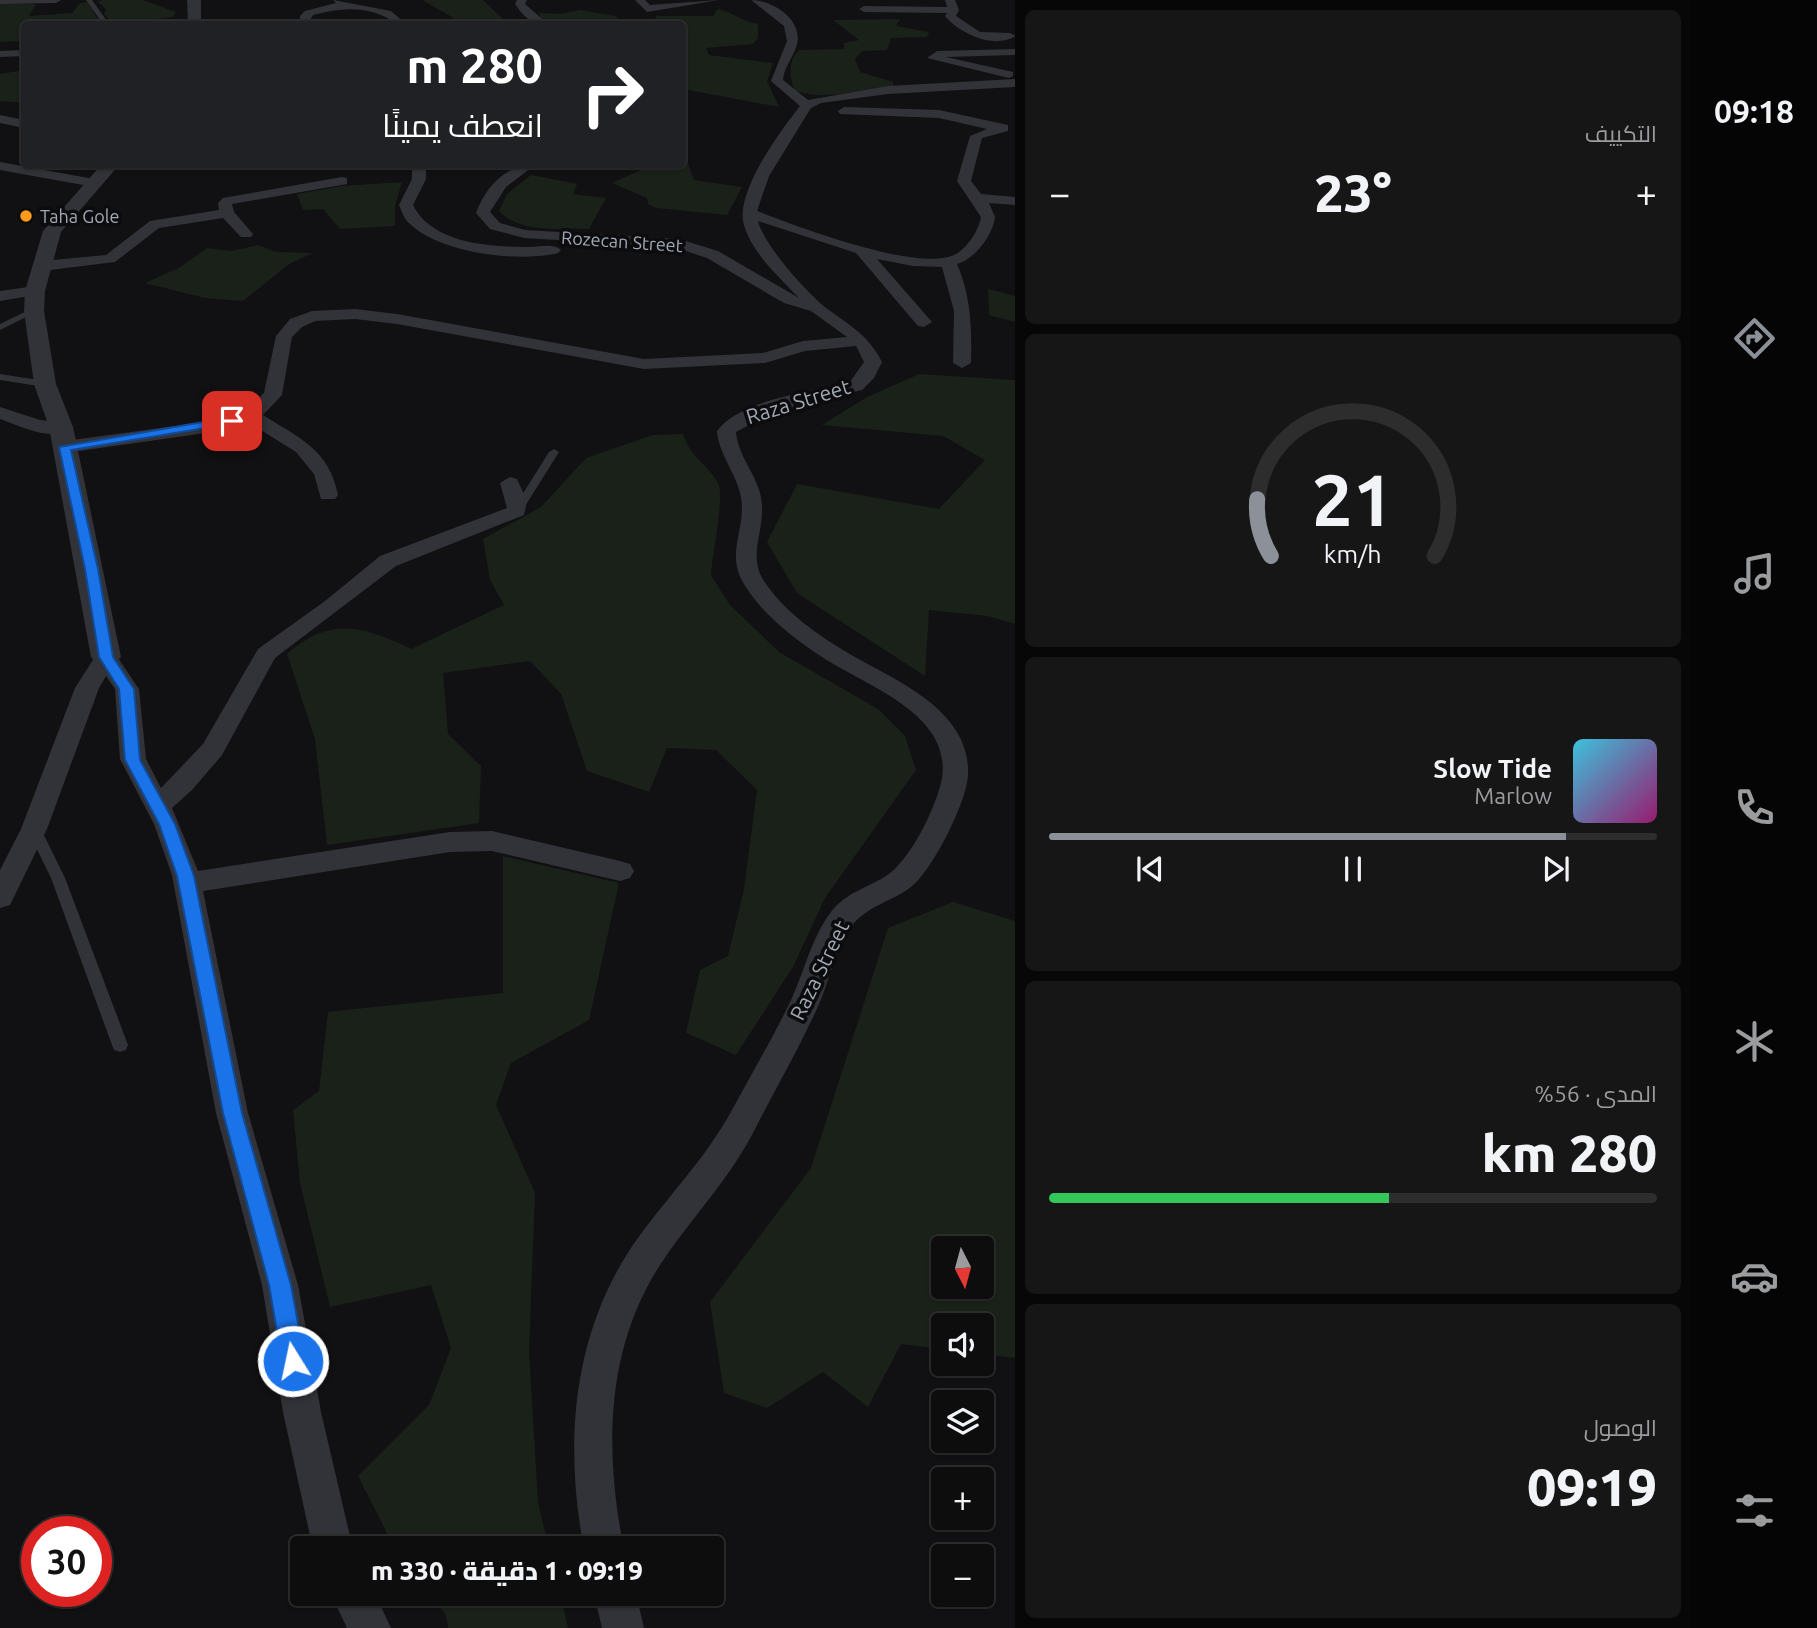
<!DOCTYPE html>
<html lang="ar">
<head>
<meta charset="utf-8">
<style>
  :root { --surface:#0d0d0e; --page:#161617; --text:#f1f3f6; --muted:#9a9c9e; --line:#2d2d2e; --accent:#8c9099 }
  body { margin:0; font-family:Ubuntu,Cairo,sans-serif; background:var(--page); color:var(--text); direction:rtl; height:100vh; display:flex; flex-direction:column; font-size:26px; white-space:nowrap }
  * { box-sizing:border-box; margin:0 }
  p { font-size:23px; color:var(--muted) }
  .icon { flex:none; width:38px; height:38px; fill:none; stroke:currentColor; stroke-width:2; stroke-linecap:round; stroke-linejoin:round }
  .map { position:relative; flex:1; overflow:hidden; direction:ltr }
  .side { display:flex; flex-direction:column; gap:10px; padding:10px; background:#070708; width:676px }
  .side>* { flex:none }
  .guide { position:absolute; left:21px; top:21px; width:665px; height:147px; border-radius:7px; box-shadow:0 2px 5px #0004,0 0 0 2px var(--line); direction:rtl; background:#202124; color:#fff; overflow:hidden }
  .needle { width:46px; rotate:174deg }
  .tools { position:absolute; left:931px; top:1236px; display:grid; gap:14px }
  .tools a { display:grid; place-items:center; width:63px; height:63px; border-radius:7px; background:var(--surface); box-shadow:0 2px 5px #0004,0 0 0 2px var(--line); font-size:35px }
  .speed { position:absolute; left:21px; top:1516px; display:flex; gap:14px; font-size:35px; font-weight:700; text-align:center }
  .speed>* { display:grid; place-content:center; width:91px; height:91px; border-radius:50%; background:var(--surface); box-shadow:0 2px 5px #0004,0 0 0 2px var(--line); line-height:1 }
  .speed .limit { border:10px solid #d22; background:#fff; color:#111 }
  .pin { position:absolute; display:grid; place-items:center; width:60px; height:60px; color:#fff; margin:-30px; border-radius:14px; box-shadow:0 4px 10px #0006 }
  .me { position:absolute; width:77px; margin:-38px; rotate:350deg; stroke-linejoin:round; filter:drop-shadow(0 0 5px #0008) }
  .turn { display:flex; align-items:center; gap:24px; height:147px; padding:0 28px; font-size:32px }
  .turn .icon { width:91px; height:91px; stroke-width:2.5 }
  .turn b { display:block; font-size:49px; line-height:60px }
  .big { font-size:52px; font-weight:800; line-height:1.1 }
  .side .tile { flex:1; display:flex; flex-direction:column; justify-content:center; gap:10px; min-width:0; padding:0 24px; border-radius:10px; background:var(--page) }
  .side .dial { align-items:center; gap:0 }
  .dial svg { height:182px; overflow:visible; fill:none; stroke:var(--line); stroke-width:7; stroke-linecap:round; text-anchor:middle }
  .dial text { fill:var(--text); stroke:none }
  .song { display:flex; align-items:center; gap:21px }
  .cover { width:84px; height:84px; border-radius:10px; background:linear-gradient(135deg,hsl(190 70% 55%),hsl(320 70% 35%)) }
  .played { height:7px; border-radius:4px; background:linear-gradient(90deg,var(--accent) 85%,var(--line) 85%) }
  .keys { display:flex; justify-content:space-around; direction:ltr }
  .heat { display:flex; justify-content:space-between; align-items:center; font-size:38px; direction:ltr }
  .charge { height:10px; border-radius:5px; background:linear-gradient(90deg,#34c759 56%,var(--line) 0) }
  .trip { position:absolute; left:290px; top:1536px; width:434px; height:70px; border-radius:7px; background:var(--surface); box-shadow:0 2px 5px #0004,0 0 0 2px var(--line); font-weight:800; line-height:70px; text-align:center; direction:rtl }
  main { display:flex; flex:1; min-height:0 }
  .tabs { display:flex; flex-direction:column; width:126px; justify-content:space-around; align-items:center; background:#050506; color:var(--muted) }
  .tabs .icon { width:49px; height:49px }
  .tabs .selected { color:var(--accent) }
  .tabs b { font-size:32px; color:var(--text) }
  .map>svg:first-child { display:block }
  .green { fill:#192119; fill-rule:evenodd }
  .lines { fill:none; stroke-linecap:round; stroke-linejoin:round }
  .service { fill:#323338; fill-rule:evenodd }
  .minor { fill:#323338; fill-rule:evenodd }
  .tertiary { fill:#323338; fill-rule:evenodd }
  .route { fill:#1a73e8; stroke:#114b97; stroke-width:2 }
  .poi-dot { fill:#ff9a1d; stroke:#0c0c0e; stroke-width:2.5 }
  .labels { text-anchor:middle; dominant-baseline:central; stroke-width:7; stroke-linejoin:round; paint-order:stroke }
  .far-poi-label { font-size:18px; fill:#a1a9b5; stroke:#0c0c0e; text-anchor:start }
  .far-street-label { font-size:18px; fill:#a1a9b5; stroke:#0c0c0e }
  .street-label { font-size:21px; fill:#a1a9b5; stroke:#0c0c0e }
</style>
</head>
<body>
<main>
<nav class="tabs">
<b>09:18</b>
<svg class="icon selected" aria-label="directions" viewBox="0 0 24 24"><path d="M12 3l9 9-9 9-9-9zM9 14v-3h6M13 9l2 2-2 2"/></svg>
<svg class="icon" aria-label="music" viewBox="0 0 24 24"><path d="M9 18V5l10-2v13"/><circle cx="6" cy="18" r="3"/><circle cx="16" cy="16" r="3"/></svg>
<svg class="icon" aria-label="phone" viewBox="0 0 24 24"><path d="M5 4h4l2 5-3 2q2 4 5 5l2-3 5 2v4C11 20 4 13 5 4z"/></svg>
<svg class="icon" aria-label="climate" viewBox="0 0 24 24"><path d="M12 3v18M4 7l16 10M4 17L20 7"/></svg>
<svg class="icon" aria-label="car" viewBox="0 0 24 24"><path d="M5 17H2v-5l4-1 3-4h7l3 4 3 1v5h-3M9 17h6M6 11h13"/><circle cx="7" cy="17" r="2"/><circle cx="17" cy="17" r="2"/></svg>
<svg class="icon" aria-label="filters" viewBox="0 0 24 24"><path d="M4 7h16M4 17h16"/><circle cx="9" cy="7" r="2"/><circle cx="15" cy="17" r="2"/></svg>
</nav>
<section class="side">
<div class="tile"><p>التكييف</p>
<div class="heat"><a>−</a><b class="big">23°</b><a>+</a></div>
</div>
<div class="tile dial"><svg viewBox="0 0 100 80">
<path d="M14 69A42 42 0 1 1 86 69"/>
<path d="M14 69A42 42 0 0 1 8 44" stroke="#8c9099"/>
<text x="50" y="56" font-size="32" font-weight="700">21</text>
<text x="50" y="72" font-size="11">km/h</text>
</svg></div>
<div class="tile">
<div class="song"><i class="cover"></i><div><b>Slow Tide</b><p>Marlow</p></div></div>
<div class="played"></div>
<div class="keys"><svg class="icon" aria-label="previous" viewBox="0 0 24 24"><path d="M18 5L8 12l10 7zM5 5v14"/></svg><svg class="icon" aria-label="pause" viewBox="0 0 24 24"><path d="M8 5v14M16 5v14"/></svg><svg class="icon" aria-label="next" viewBox="0 0 24 24"><path d="M6 5l10 7-10 7zM19 5v14"/></svg></div>
</div>
<div class="tile"><p>المدى · 56%</p><b class="big">280 km</b><div class="charge"></div></div>
<div class="tile"><p>الوصول</p><b class="big">09:19</b></div>
</section>
<div class="map">
<svg width="1016" height="1628" viewBox="0 0 1016 1628">
  <rect width="100%" height="100%" fill="#111113"/>
  <path class="green" d="M102 0H143L176 12 173 17 156 19 151 24H114L104 14 106 9 98 2Z
    M422 0H483L508 24H458L452 17Z
    M88 2 98 20 79 24H24V41L0 42V3L36 4 29 16 72 13 80 3Z
    M718 9C733 12 743 22 758 24V38L753 44 706 48 709 55 773 63 767 81 779 107 683 89 682 24H655L656 16H713Z
    M580 10 616 16 621 24H558L541 18 539 13 560 14Z
    M900 19 896 26 929 32 927 37 891 38 887 50 862 51 855 59 860 72 893 82V86C864 89 821 102 794 90 790 76 787 62 799 50L844 49V43L859 40 833 20Z
    M24 70V103L0 101V74Z
    M683 162 688 164 694 180 742 187 727 215 656 208 648 204 647 198 612 183 652 165Z
    M531 175 577 184 573 194 606 198 589 229C560 228 520 234 499 211L507 194Z
    M402 182 395 206V226L340 229 323 209 303 210 297 194 342 186Z
    M258 245 276 252 313 253 289 264 243 301 205 298 145 283 179 268 207 248 231 251Z
    M988 289 1015 296V322L989 315Z
    M919 374 1016 380 1015 624 988 616 929 610 925 676 797 593 767 542 797 484 939 509 985 460 943 436 822 425 867 397Z
    M683 434C692 460 707 463 718 483 725 495 712 557 711 575L730 605 779 652 878 709 905 736 916 770 825 898 793 967 736 1055 686 1033 700 970 728 956 744 889 757 790 716 750 667 748 649 792 587 771 561 694 530 661 443 673 448 734 481 766 479 823 327 845 315 739 287 654C330 616 363 626 411 649L504 605 490 580 483 539 541 507 586 458 653 435Z
    M503 856 619 883 589 1020 511 1063 496 1105 535 1193 529 1351 538 1502 549 1549H395L358 1476 429 1405 451 1348 431 1285 330 1307 300 1183 293 1110 319 1091 328 1012 503 993Z
    M953 902 1015 921V1358L982 1354V1325H943V1349L901 1344 868 1407 823 1372 767 1408 724 1393 710 1302 811 1168 888 928ZM943 1248H982V1286H943Z
    M430 1594H560L568 1628H448L446 1615Z"/>
  <g class="lines">
    <path class="service" d="M86 0H92L109 24H103Z
      M31 309 38 311 0 330V324Z
      M0 374 45 381 50 384 45 387 0 380Z
      M554 449 559 452 522 511 521 513H513L512 511 549 452Z
      M34 824 39 825 65 878 128 1045 126 1050 120 1052 114 1050 112 1045 51 878 27 829Z"/>
    <path class="minor" d="M0 0H61L56 3 0 4Z
      M333 0 391 11 406 24C394 25 392 19 381 15 357 6 337 9 313 15L308 24H300V16L305 11 336 3Z
      M517 0H527L525 4 548 24C531 24 524 17 515 4Z
      M635 0H645L650 5 719 0 647 12Z
      M751 0C772 0 803 19 797 44 794 57 784 66 783 80L808 100 888 86 1016 79V87L888 94 821 103 811 108 769 176 757 211C796 226 916 272 954 255 967 249 979 230 981 217L957 181 970 136 987 129 939 118 840 114 838 111 844 107 939 110 1008 125V131L982 138 971 181 981 194 1016 197V205L989 203 995 217C993 235 975 259 957 264 971 296 972 329 971 363L962 368 953 363 954 311 942 267 913 266 877 259 932 322 924 327 918 326 856 253 758 221C763 244 809 296 829 310 851 326 869 336 882 362L874 378 862 390 773 412 736 432C738 459 762 479 762 507 763 536 747 558 766 584 786 613 818 635 848 653 894 680 971 709 968 775 967 802 932 871 911 887 891 902 866 906 850 928 835 949 830 978 820 1002 801 1045 777 1086 756 1127 732 1176 694 1215 664 1259 605 1345 604 1450 624 1549H584C563 1439 573 1327 640 1235 671 1193 707 1156 732 1110 752 1073 774 1036 792 998 805 969 812 937 831 912 845 893 867 888 886 876 910 861 937 806 942 778 952 713 864 685 822 657 793 638 762 614 744 584 727 556 742 536 742 507 742 479 719 458 717 431 740 399 812 392 850 382L864 362 856 346 805 351 765 363 644 369 397 324 355 319 315 321 302 327 292 337 282 395 263 415C299 438 329 449 338 495L335 499H321L314 474 296 452 248 422 213 432 65 453 55 447 65 441 212 421 244 412 264 393 276 336 290 319 312 311 355 309 397 314 644 359 763 353 803 341 847 337 811 311 784 303 707 258 674 247 524 238 490 229 476 213C486 186 507 164 536 164L506 187 490 212 500 223 525 230 679 239 718 251 799 298C779 277 752 253 744 225 734 193 781 130 800 106L771 81 787 41 784 26Z
      M945 0H955L959 10 956 16 980 32 1010 33 1016 36C994 50 959 33 945 16L947 13 864 12 859 9 864 6 947 7Z
      M1016 49V55L946 57 1013 72V76L1009 78 927 58 937 51Z
      M24 50V56L0 57V51Z
      M0 115 24 120V128L0 123Z
      M0 162 94 179 101 183 94 187 0 170Z
      M412 164H426V179L413 205C432 244 491 247 530 247 540 247 553 243 561 250L558 253C519 263 440 253 410 224 404 219 402 212 399 205L412 179Z
      M342 177 347 178V184L232 204 234 212 253 234 251 237H241L223 218 159 228 115 262 42 271 34 266 42 261 106 255 150 221 219 210 218 203 223 198Z
      M35 286 41 288V294L0 301V291Z
      M0 407 40 420 68 423 70 427C56 444 17 425 0 419Z
      M510 477 517 479 527 501 524 515 396 566 275 658 222 755 192 790 172 808 198 871 450 832 492 831 620 861 630 864 634 871 630 878 620 881 492 851 450 852 203 891 248 1113 298 1285 321 1412 353 1549H313L283 1412 262 1285 216 1113 172 875 154 824 120 759 115 689 106 676 99 688 47 829 10 905 0 908V870L21 829 75 688 98 652H114L139 689 146 759 161 788 203 744 258 649 325 601 380 556 507 508 500 483Z
      M331 1594H375L391 1628H347Z
      M594 1594H636L644 1628H602Z"/>
    <path class="tertiary" d="M187 0H201V24H188Z
      M102 164H120L61 232 45 291 44 311 56 384 73 427 121 657 116 663 106 666 96 663 91 657 49 427 34 384 24 311 25 291 43 231Z"/>
  </g>
  <path class="route" d="M232 417 236 418V423L71 450 98 569 113 657 134 689 140 760 175 824 194 876 242 1113 291 1285 305 1361 301 1369 293 1372 285 1369 282 1361 269 1285 223 1113 177 876 159 824 125 760 119 689 99 657 85 569 59 447Z"/>
  <circle class="poi-dot" cx="26" cy="216" r="7"/>
  <g class="labels">
    <g class="far-poi-label">
      <text x="40" y="216">Taha Gole</text>
    </g>
    <g class="far-street-label">
      <text transform="translate(622 241) rotate(4)">Rozecan Street</text>
    </g>
    <g class="street-label">
      <text transform="translate(798 401) rotate(-17)">Raza Street</text>
      <text transform="translate(819 970) rotate(-64)">Raza Street</text>
    </g>
  </g>
</svg>
<div class="tools">
<a><svg class="needle" viewBox="-14 -14 28 28"><path d="M0-13l5 13h-10z" fill="#e53935"/><path d="M0 13l5-13h-10z" fill="#9a9c9e"/></svg></a>
<a><svg class="icon" aria-label="sound" viewBox="0 0 24 24"><path d="M4 9h4l5-4v14l-5-4H4zM17 9q2 3 0 6"/></svg></a>
<a><svg class="icon" aria-label="layers" viewBox="0 0 24 24"><path d="M12 4l9 5-9 5-9-5zM3 14l9 5 9-5"/></svg></a>
<a>+</a>
<a>−</a>
</div>
<div class="speed"><div class="limit">30</div></div>
<div class="pin" style="left:232px;top:421px;background:#d93025"><svg class="icon" aria-label="arrive" viewBox="0 0 24 24"><path d="M6 21V4h12l-3 4 3 4H6"/></svg></div>
<svg class="me" style="left:293px;top:1361px" viewBox="-20 -20 40 40"><circle r="17" fill="#1a73e8" stroke="#fff" stroke-width="3"/><path d="M0-11L8 9 0 5-8 9z" fill="#fff"/></svg>
<div class="trip">09:19 · 1 دقيقة · 330 m</div>
<div class="guide">
<div class="turn"><svg class="icon" aria-label="right" viewBox="0 0 24 24"><path d="M7 20v-9h11M14 6l5 5-5 5"/></svg><div><b>280 m</b>انعطف يمينًا</div></div>
</div>
</div>
</main>
</body>
</html>
